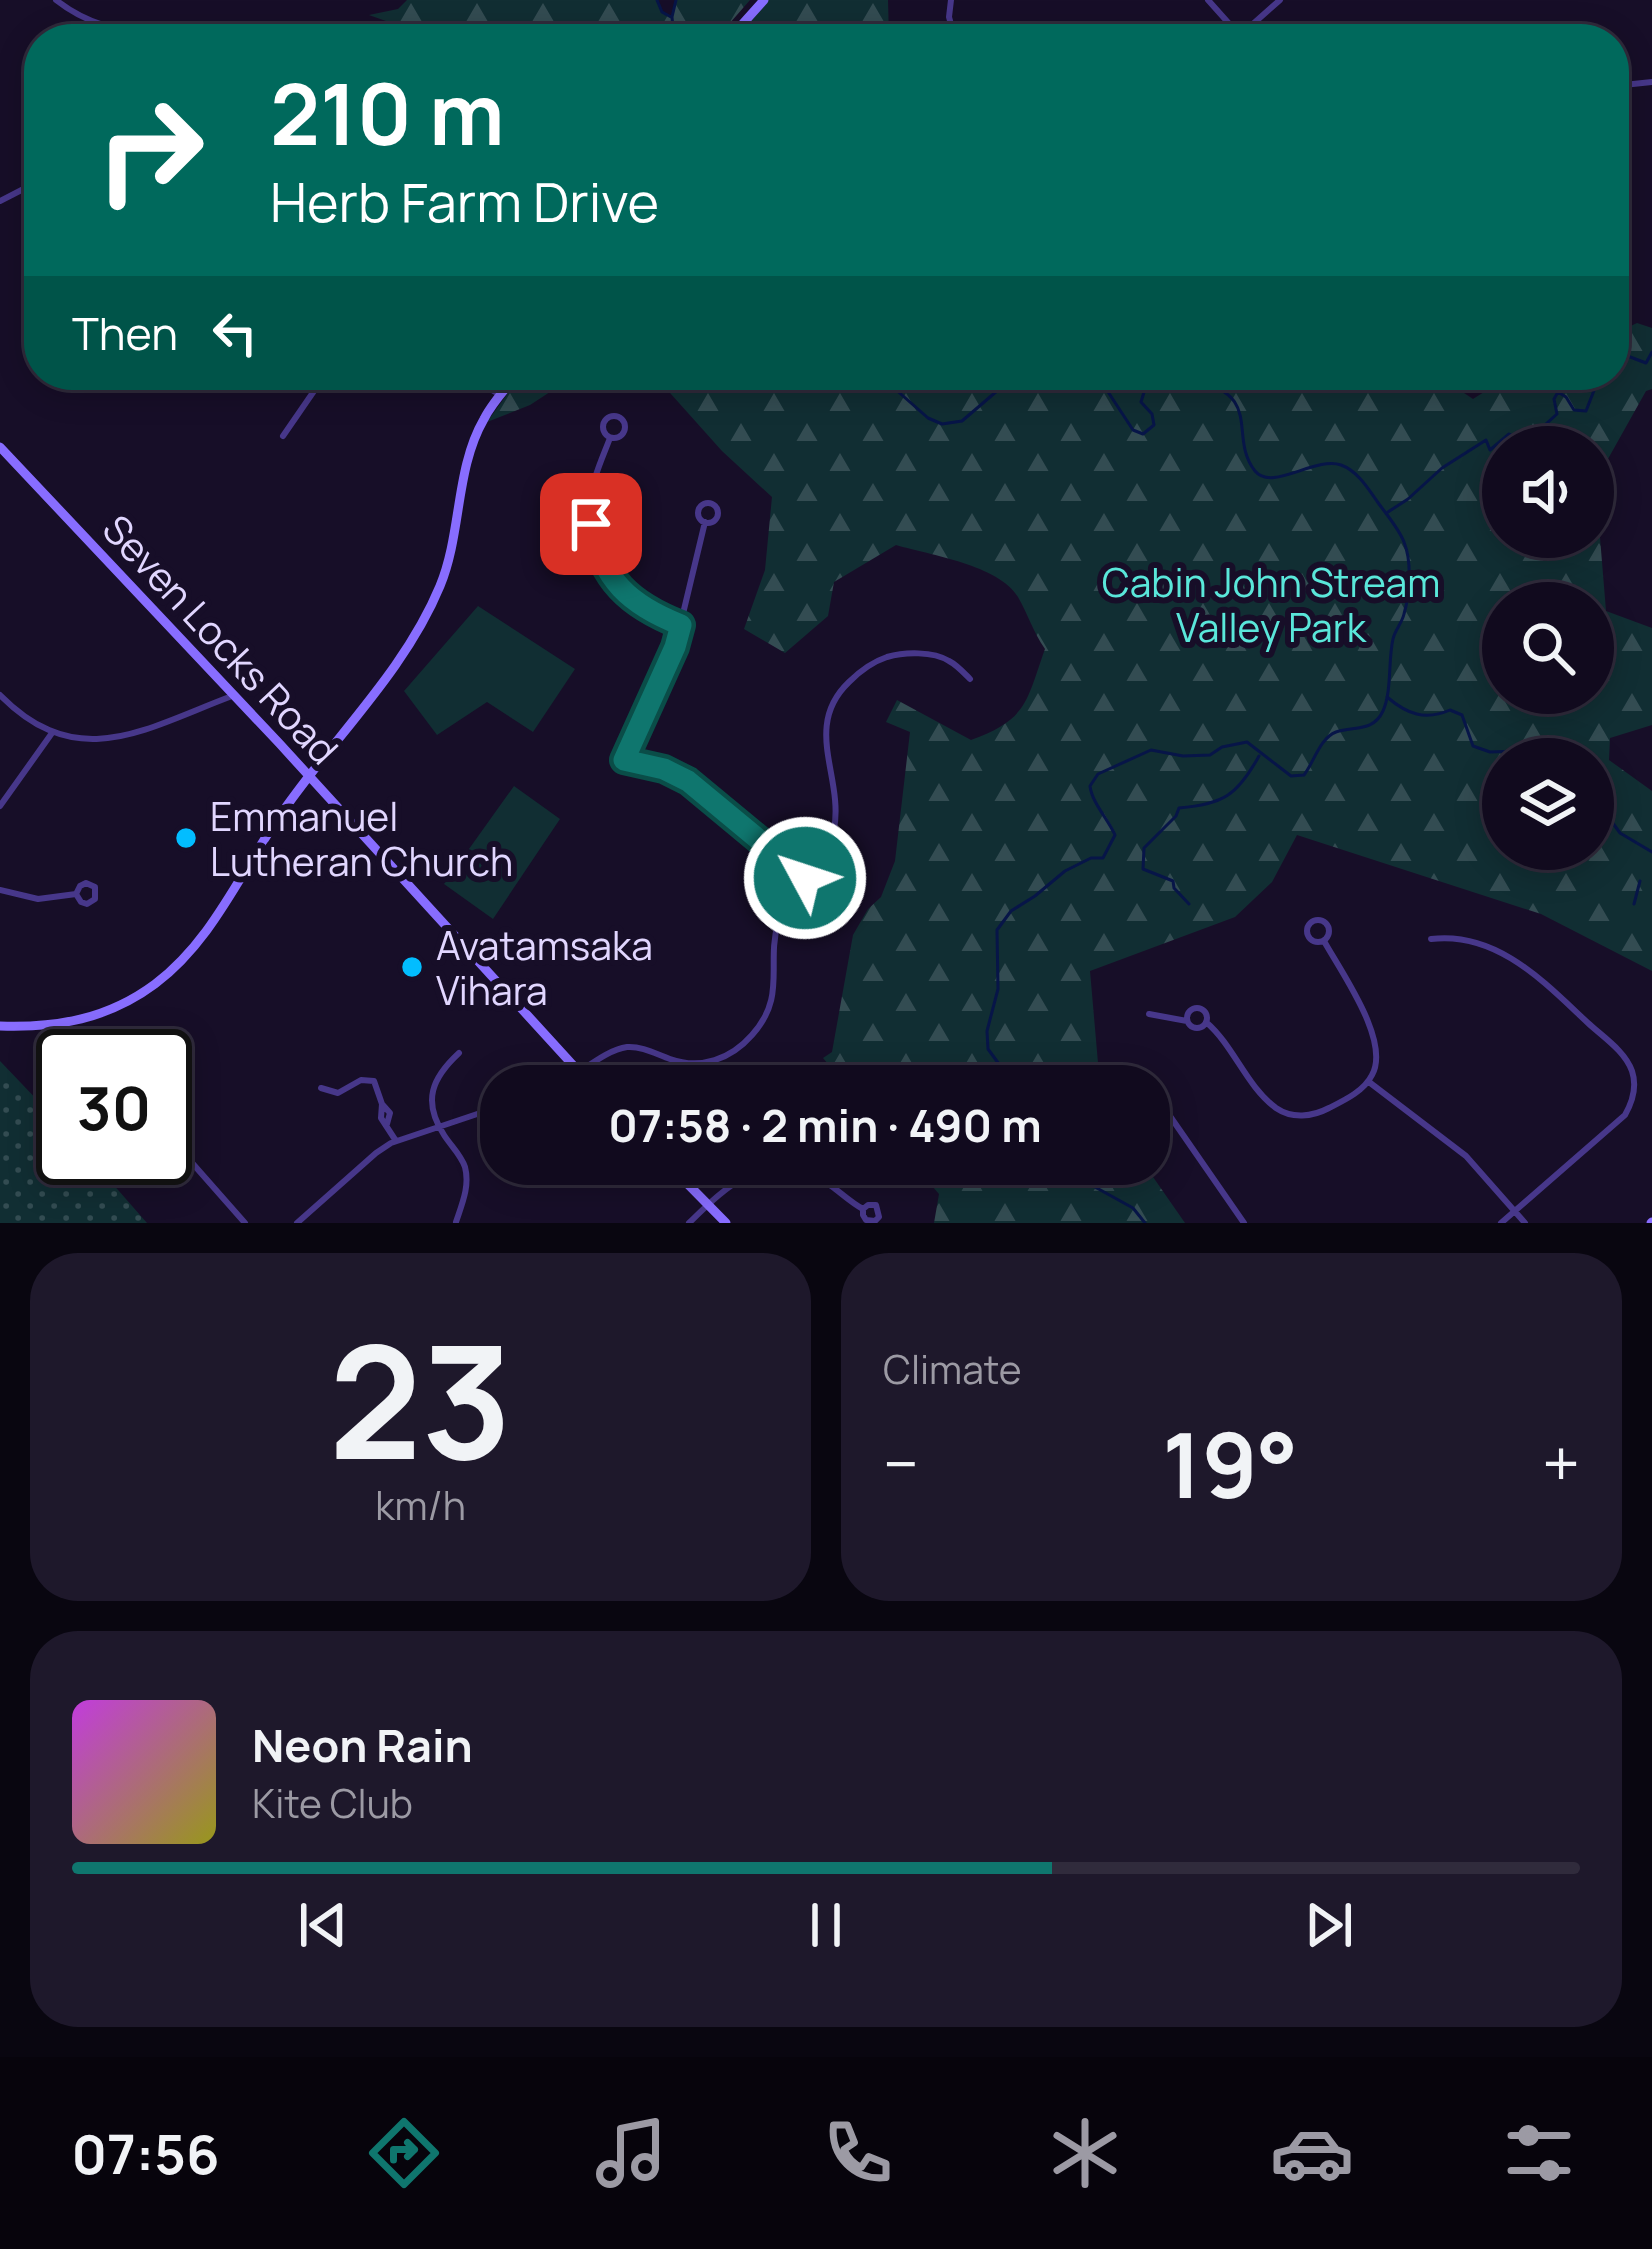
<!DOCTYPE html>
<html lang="en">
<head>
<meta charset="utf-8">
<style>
  :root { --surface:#110a1e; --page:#1e182b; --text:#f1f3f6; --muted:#9c9aa4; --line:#302b3c; --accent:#0f766e }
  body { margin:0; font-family:Manrope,sans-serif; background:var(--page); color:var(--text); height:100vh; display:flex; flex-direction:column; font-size:45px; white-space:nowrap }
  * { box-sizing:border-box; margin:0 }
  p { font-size:39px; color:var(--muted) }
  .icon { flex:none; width:66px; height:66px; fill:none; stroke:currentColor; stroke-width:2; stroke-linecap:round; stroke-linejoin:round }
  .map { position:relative; height:1223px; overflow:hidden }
  .sheet { display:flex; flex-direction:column; gap:30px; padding:30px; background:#090610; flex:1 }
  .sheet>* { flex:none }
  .top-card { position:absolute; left:24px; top:24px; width:1605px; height:366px; border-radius:48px; box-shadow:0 6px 30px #0003,0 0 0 3px var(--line); background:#00695c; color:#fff; overflow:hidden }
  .buttons { position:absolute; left:1482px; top:426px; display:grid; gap:24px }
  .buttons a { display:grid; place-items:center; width:132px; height:132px; border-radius:50%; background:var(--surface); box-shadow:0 6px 30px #0003,0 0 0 3px var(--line); font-size:60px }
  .speed { position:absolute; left:36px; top:1029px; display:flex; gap:24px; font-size:60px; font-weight:700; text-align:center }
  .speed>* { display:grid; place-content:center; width:156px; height:156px; border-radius:50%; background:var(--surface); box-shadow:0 6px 30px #0003,0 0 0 3px var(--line); line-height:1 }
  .speed .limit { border:6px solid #111; border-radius:18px; background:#fff; color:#111 }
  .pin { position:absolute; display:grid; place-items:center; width:102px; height:102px; color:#fff; margin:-51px; border-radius:24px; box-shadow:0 6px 18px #0006 }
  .me { position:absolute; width:132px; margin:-66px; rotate:310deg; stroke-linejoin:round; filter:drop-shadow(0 0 9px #0008) }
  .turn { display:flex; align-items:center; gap:42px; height:252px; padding:0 48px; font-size:54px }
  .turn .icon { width:156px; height:156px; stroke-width:2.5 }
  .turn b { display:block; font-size:84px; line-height:102px }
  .then { display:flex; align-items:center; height:114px; padding:0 48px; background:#0003; gap:24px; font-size:45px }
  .big { font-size:90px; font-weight:700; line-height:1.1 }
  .sheet .widget { flex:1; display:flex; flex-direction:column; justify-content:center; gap:18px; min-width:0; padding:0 42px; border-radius:48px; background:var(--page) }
  .sheet .dial { align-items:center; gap:0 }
  .dial b { font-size:156px; line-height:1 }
  .song { display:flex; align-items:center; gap:36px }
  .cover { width:144px; height:144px; border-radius:18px; background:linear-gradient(135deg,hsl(290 70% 55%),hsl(60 70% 35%)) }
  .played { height:12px; border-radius:6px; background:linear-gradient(90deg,var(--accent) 65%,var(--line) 65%) }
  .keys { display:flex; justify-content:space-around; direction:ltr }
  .heat { display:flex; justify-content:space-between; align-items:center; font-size:66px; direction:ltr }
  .sheet .tiles { flex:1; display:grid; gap:30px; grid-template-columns:1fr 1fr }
  .widget:last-child { grid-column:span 2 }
  .trip { position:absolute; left:480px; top:1065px; width:690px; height:120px; border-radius:48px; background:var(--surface); box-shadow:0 6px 30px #0003,0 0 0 3px var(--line); font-weight:700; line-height:120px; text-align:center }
  .menu { display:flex; height:192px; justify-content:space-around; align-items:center; background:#07040c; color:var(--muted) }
  .menu .icon { width:84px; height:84px }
  .menu .selected { color:var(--accent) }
  .menu b { font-size:54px; color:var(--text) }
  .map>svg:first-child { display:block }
  .grass { fill:url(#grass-dots) }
  .forest { fill:url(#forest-firs); fill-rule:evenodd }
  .pitch { fill:#112e33 }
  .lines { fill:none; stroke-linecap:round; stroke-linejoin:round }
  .stream { stroke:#071548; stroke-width:3 }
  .street { stroke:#47378a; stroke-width:6 }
  .secondary { stroke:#886dff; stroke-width:9 }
  .route-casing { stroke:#0a4d48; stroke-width:30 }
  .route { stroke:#0f766e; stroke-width:21 }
  .poi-dot { fill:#02bdff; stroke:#170e28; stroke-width:4.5 }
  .labels { text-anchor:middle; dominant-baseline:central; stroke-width:12; stroke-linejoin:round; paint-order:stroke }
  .park-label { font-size:39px; fill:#5ae7da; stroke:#170e28 }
  .street-label { font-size:39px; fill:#e1d6ff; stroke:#170e28 }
  .poi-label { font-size:39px; fill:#e1d6ff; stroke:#170e28; text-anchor:start }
</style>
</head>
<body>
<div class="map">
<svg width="1652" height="1223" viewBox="0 0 1652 1223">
  <defs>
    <pattern id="grass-dots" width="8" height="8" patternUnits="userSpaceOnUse" patternTransform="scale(3)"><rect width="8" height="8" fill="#112e33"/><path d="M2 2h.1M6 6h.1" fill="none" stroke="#334c52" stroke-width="1.8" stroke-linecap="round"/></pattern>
    <pattern id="forest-firs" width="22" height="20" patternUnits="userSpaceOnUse" patternTransform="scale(3)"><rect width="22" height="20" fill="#112e33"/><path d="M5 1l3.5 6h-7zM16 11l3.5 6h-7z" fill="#334c52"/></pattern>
  </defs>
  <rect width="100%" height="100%" fill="#170e28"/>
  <path class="grass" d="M0 1061 63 1127V1158H90L147 1223H0Z"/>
  <path class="forest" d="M407 0H657L662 11 672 17 676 0H750L716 39H421L417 32 369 15 398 9Z
    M767 0H888L889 39H729Z
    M1637 323 1652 328V389L1646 391 1604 466 1598 513 1606 611 1652 628V725L1610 738 1609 760 1652 791V971L1541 914 1297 835 1272 882 1235 917 1090 971 1100 1086H847L823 1058 832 1052 853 935 868 909 881 897 895 861 910 732 886 722 897 700 971 740C1028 719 1026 702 1045 649 1033 632 1028 614 1018 597 999 565 930 555 896 545L834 582 828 616 785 653 744 629 765 570 772 497 722 451 654 375H1437L1473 399 1500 382 1537 375H1614V334ZM1593 447V537H1503V447ZM1593 603V693H1503V603ZM1593 759V849H1503V759Z
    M521 375H576L530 405 487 422Z
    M913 1164H1144L1185 1223H934L939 1194Z"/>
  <path class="pitch" d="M478 606 575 669 533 732 487 702 437 735 404 691Z
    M514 786 560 819 493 919 444 884Z"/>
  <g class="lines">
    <path class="stream" d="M657 0 662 12 671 17
      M674 39 672 17 676 0
      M1614 356 1617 352 1646 363 1652 352
      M765 375 780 381 818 376 872 381 894 388 928 418 942 424 962 421 997 391 1030 375
      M1388 512 1408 499 1442 468 1486 440 1490 450 1509 434 1526 442 1557 414 1554 399 1558 392 1566 397 1574 410 1586 411 1600 375
      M1387 697C1407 714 1425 721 1450 710L1462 715 1473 746 1490 752 1518 751 1522 756 1521 759
      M1593 808 1607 815 1620 833 1652 852
      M1189 904 1174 888 1173 881 1143 869 1144 848 1176 816 1179 808C1223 804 1237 796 1259 756
      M1634 904 1640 881
      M1015 1086 988 1049 987 1031 998 989 997 930 1011 911 1035 896 1065 871 1091 858H1103L1115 835C1108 819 1092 803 1090 786L1098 774 1151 750 1183 756 1210 755 1222 747 1247 742 1291 776 1304 775C1314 762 1320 738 1336 732 1355 726 1373 732 1383 711 1392 691 1388 660 1393 639 1395 630 1402 623 1404 614 1410 593 1412 562 1404 542 1399 529 1387 515 1379 504 1369 490 1358 471 1341 465 1315 456 1272 492 1255 471 1228 437 1264 396 1196 381 1175 376 1163 377 1145 389L1141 402 1152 414 1154 425 1143 434 1133 430 1097 375
      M1059 1164 1066 1171 1133 1208 1145 1223"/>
    <path class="street" d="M56 0C90 27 124 31 166 39
      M951 0 949 17 955 39
      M1208 0 1233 28 1249 39
      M193 39 195 33
      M334 39C358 16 387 23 412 39
      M1236 39 1280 0
      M1614 86 1652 82
      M0 201 39 181
      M380 375 409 377 426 375
      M468 375 500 395
      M603 427a11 11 0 1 1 22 0a11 11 0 1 1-22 0Z
      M283 436 325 375
      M610 438C602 459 592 480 590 503 586 566 627 604 681 625
      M698 513a10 10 0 1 1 20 0a10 10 0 1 1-20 0Z
      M705 522 675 647 624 760 664 769 688 781 805 878
      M0 695C78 774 144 729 232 696
      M0 806 52 733
      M0 890 38 899 76 894 80 886 86 883 95 887V899L87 904 81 902 76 894
      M1307 931a11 11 0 1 1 22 0a11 11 0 1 1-22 0Z
      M1431 939C1497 931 1544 982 1588 1023 1603 1037 1625 1051 1632 1071 1637 1086 1633 1101 1625 1115L1501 1223
      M1187 1018a10 10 0 1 1 20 0a10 10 0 1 1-20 0Z
      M1149 1014 1187 1021
      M1206 1022C1234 1046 1246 1086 1276 1108 1292 1119 1312 1117 1329 1108 1345 1100 1364 1091 1372 1075 1391 1041 1341 972 1324 941
      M1369 1082 1466 1156 1525 1223
      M555 1086C578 1076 604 1050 627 1047 642 1046 656 1054 670 1059 701 1070 731 1059 752 1035 787 996 766 965 778 923 789 887 827 866 834 829 844 777 802 727 849 682 860 671 872 662 887 657 904 652 933 651 949 661 957 665 964 673 970 679
      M321 1088 338 1093 361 1080 374 1081 382 1104 381 1118 396 1141
      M382 1104 390 1113 387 1124
      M1163 1106 1244 1223
      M186 1156 245 1223
      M456 1222C462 1204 470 1186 465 1167 461 1155 451 1146 444 1135 422 1101 432 1078 459 1053
      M297 1223 376 1153 391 1143 501 1106
      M689 1223C724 1189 762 1150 815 1176 833 1184 846 1200 863 1209V1215L866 1220 875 1221 879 1217 876 1205H868L863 1209"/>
    <path class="secondary" d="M729 39 764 0
      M0 447 279 743 592 1086
      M0 1026C57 1028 108 1019 155 984 212 941 239 875 279 817 331 740 404 673 440 586 462 533 455 469 484 419 492 403 505 389 517 375
      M668 1164 726 1223
      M1651 1223 1652 1222"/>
  </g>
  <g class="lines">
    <g class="route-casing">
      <path id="route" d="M591 524C602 580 630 605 681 625L675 647 624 760 664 769 688 781 805 878"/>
    </g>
    <use href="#route" class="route"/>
  </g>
  <g class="poi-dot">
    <circle cx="186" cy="838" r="12"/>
    <circle cx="412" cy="967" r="12"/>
  </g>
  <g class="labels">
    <g class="park-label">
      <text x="1271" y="582">Cabin John Stream<tspan x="1271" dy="45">Valley Park</tspan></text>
    </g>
    <g class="street-label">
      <text transform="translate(221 639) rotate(47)">Seven Locks Road</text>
    </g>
    <g class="poi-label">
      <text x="210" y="816">Emmanuel<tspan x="210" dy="45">Lutheran Church</tspan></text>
      <text x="436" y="945">Avatamsaka<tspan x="436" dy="45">Vihara</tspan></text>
    </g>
  </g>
</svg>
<div class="buttons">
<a><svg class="icon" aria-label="sound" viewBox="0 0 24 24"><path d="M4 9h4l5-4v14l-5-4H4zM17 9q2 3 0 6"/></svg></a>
<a><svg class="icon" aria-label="search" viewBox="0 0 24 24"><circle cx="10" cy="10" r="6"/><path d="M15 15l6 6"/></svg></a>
<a><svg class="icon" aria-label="layers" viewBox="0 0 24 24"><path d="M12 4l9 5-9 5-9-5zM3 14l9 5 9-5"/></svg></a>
</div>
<div class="speed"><div class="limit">30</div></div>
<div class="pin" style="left:591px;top:524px;background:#d93025"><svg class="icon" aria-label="arrive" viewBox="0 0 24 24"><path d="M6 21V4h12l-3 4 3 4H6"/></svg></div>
<svg class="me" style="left:805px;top:878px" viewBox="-20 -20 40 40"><circle r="17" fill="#0f766e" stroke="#fff" stroke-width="3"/><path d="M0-11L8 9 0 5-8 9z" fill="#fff"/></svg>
<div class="trip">07:58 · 2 min · 490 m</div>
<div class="top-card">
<div class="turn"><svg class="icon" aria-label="right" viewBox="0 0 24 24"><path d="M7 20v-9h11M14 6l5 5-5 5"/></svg><div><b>210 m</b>Herb Farm Drive</div></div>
<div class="then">Then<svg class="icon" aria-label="left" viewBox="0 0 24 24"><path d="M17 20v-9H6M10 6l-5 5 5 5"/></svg></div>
</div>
</div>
<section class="sheet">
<div class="tiles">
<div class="widget dial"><b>23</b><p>km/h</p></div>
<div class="widget"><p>Climate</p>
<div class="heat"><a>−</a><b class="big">19°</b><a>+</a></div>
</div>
<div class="widget">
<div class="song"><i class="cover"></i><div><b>Neon Rain</b><p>Kite Club</p></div></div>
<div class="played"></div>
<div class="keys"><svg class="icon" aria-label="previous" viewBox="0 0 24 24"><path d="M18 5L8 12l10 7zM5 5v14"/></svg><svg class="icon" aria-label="pause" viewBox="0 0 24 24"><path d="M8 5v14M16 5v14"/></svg><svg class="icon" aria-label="next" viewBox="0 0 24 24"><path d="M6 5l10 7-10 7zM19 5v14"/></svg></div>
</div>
</div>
</section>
<nav class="menu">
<b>07:56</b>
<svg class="icon selected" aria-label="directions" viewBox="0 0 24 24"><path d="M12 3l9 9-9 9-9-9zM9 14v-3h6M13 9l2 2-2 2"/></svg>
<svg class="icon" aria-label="music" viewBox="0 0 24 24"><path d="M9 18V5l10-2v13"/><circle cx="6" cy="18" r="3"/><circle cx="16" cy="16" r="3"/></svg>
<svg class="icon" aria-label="phone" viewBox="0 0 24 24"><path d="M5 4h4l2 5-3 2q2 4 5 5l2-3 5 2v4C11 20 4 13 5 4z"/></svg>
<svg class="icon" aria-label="climate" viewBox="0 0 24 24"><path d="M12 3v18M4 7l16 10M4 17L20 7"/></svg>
<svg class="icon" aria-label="car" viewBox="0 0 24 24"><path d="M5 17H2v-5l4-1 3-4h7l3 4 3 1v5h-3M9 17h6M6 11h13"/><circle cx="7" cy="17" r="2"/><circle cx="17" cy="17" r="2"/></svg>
<svg class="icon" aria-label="filters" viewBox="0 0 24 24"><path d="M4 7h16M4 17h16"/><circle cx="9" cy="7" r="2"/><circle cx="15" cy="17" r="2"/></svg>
</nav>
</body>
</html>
